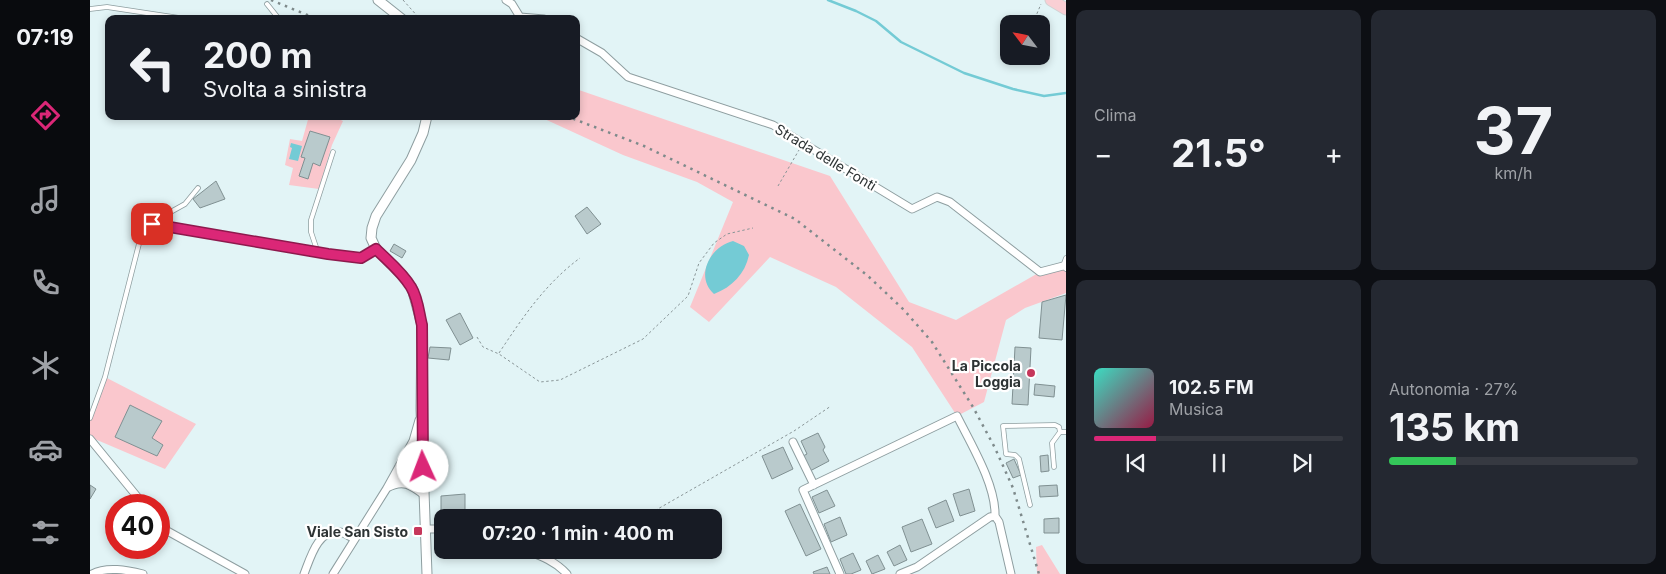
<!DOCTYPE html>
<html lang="it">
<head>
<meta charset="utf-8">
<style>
  :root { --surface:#171b24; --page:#242831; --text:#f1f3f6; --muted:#9ea1a6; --line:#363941; --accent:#db2777 }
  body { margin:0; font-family:Inter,sans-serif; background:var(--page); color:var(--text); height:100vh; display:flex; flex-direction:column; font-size:19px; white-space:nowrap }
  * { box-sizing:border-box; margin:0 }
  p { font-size:16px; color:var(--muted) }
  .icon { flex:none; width:28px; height:28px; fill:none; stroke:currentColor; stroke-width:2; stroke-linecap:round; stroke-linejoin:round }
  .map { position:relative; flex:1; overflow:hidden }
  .drawer { display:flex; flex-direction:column; gap:10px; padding:10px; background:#0d0f14; width:600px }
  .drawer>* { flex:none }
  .hud { position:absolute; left:15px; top:15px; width:475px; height:105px; border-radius:10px; box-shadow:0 2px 8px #0003; background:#171b24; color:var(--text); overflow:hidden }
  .needle { width:32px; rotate:302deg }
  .controls { position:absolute; left:910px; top:15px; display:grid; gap:10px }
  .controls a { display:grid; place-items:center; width:50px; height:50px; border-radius:10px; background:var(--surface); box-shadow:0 2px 8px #0003; font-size:25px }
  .speed { position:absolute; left:15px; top:494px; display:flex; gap:10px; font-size:25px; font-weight:700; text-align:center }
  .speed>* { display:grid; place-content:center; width:65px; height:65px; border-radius:50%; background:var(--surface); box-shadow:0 2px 8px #0003; line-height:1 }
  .speed .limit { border:8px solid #d22; background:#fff; color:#111 }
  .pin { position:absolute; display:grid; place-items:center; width:42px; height:42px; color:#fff; margin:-21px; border-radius:10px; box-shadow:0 2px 8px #0006 }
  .me { position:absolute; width:55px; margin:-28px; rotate:358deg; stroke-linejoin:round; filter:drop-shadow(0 0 4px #0008) }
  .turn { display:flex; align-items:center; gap:18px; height:105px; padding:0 15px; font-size:22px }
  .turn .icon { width:65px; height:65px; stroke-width:2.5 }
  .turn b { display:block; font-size:35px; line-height:42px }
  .big { font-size:38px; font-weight:700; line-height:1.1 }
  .drawer .card { flex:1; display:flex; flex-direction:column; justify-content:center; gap:8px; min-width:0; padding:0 18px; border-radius:10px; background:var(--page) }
  .drawer .dial { align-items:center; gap:0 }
  .dial b { font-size:65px; line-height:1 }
  .song { display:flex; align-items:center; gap:15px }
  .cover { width:60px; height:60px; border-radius:8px; background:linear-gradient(135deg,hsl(170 70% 55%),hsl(340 70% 35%)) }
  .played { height:5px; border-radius:2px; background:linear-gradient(90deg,var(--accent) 25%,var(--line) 25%) }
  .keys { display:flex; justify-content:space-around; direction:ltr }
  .heat { display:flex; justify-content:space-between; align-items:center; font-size:28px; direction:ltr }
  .charge { height:8px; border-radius:4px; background:linear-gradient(90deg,#34c759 27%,var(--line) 0) }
  .drawer .tiles { flex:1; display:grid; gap:10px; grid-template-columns:repeat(2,1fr) }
  .trip { position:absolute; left:344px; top:509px; width:288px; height:50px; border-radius:10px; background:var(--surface); box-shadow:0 2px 8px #0003; font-weight:700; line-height:50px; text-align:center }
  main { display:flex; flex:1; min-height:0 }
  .tabs { display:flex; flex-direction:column; width:90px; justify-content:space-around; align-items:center; background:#090b0e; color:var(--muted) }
  .tabs .icon { width:35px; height:35px }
  .tabs .current { color:var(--accent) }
  .tabs b { font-size:22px; color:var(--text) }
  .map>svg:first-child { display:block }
  .green { fill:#fac7cd }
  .water { fill:#74cbd5 }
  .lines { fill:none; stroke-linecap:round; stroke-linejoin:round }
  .stream { stroke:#74cbd5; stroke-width:2.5 }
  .building { fill:#b9cacc; stroke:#809092 }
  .service-casing { stroke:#8e9ea0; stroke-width:5.5 }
  .minor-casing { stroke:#8e9ea0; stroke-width:9 }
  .tertiary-casing { stroke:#8e9ea0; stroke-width:11 }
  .primary-casing { stroke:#d1d2d2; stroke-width:13 }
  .path { stroke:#899597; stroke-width:1; stroke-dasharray:2.5 2.5; stroke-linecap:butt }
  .service { stroke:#fff; stroke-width:4 }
  .minor { stroke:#fff; stroke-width:7 }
  .tertiary { stroke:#fff; stroke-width:9 }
  .primary { stroke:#f9cfd4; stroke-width:11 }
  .rail { stroke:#7e8a8b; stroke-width:2.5; stroke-dasharray:2.5 5; stroke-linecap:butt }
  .route-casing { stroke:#8e194d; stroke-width:12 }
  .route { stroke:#db2777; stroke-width:9 }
  .poi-dot { fill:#c6375b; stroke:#fff; stroke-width:2 }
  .labels { text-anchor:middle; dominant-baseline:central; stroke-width:4.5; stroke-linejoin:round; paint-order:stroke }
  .street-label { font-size:14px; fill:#2d3334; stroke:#fff }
  .poi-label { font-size:14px; font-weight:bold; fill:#2d3334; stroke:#fff; text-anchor:end }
</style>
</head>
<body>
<main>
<nav class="tabs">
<b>07:19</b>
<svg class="icon current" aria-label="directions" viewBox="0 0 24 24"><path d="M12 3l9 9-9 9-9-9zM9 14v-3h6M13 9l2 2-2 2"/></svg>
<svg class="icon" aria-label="music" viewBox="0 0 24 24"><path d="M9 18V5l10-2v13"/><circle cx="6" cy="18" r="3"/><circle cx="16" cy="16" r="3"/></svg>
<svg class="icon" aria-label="phone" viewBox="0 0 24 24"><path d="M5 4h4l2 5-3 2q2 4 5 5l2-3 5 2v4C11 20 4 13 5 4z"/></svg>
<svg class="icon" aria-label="climate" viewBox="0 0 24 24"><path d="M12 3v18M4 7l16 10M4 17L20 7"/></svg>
<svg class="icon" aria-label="car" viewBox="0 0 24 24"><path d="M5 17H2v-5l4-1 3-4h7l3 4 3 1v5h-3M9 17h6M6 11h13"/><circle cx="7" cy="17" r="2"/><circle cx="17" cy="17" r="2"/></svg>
<svg class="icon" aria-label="filters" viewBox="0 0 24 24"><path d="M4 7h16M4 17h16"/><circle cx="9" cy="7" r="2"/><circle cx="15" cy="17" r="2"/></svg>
</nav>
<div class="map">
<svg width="976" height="574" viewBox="0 0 976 574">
  <rect width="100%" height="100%" fill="#e2f4f6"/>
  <path class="green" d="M486 89 740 176 819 302 866 320 950 272 973 266 976 271V293L935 308 916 320 894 402 867 416 822 347 746 287 680 257 619 322 600 307 643 202 607 182 533 155 448 116H486Z
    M219 116H242L253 121 242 145 229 189 199 185 203 168 195 165 200 139 212 141Z
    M15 377 106 424 75 469 0 437V418Z
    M952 545 970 574H947L946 547Z"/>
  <path class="water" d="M201 143 212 146 208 161 199 159 202 148 200 147Z
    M643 241 654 246 659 255C655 274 642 287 624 294 604 276 621 246 643 241Z"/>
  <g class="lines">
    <path class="stream" d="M738 0 766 11 786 21 811 42 874 73 923 89 954 96 976 93"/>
  </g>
  <path class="building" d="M220 131 240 137 230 166 223 163 218 179 209 176 215 158 211 157Z
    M126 181 135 199 110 208 103 199Z
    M497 207 511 224 497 234 485 216Z
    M304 244 316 251 312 258 300 251Z
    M976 295 972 340 949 338 952 302Z
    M370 313 383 338 370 345 356 320Z
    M340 347 361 348 359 360 338 358Z
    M925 347 941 348 938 405 922 404Z
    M945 384 965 386 964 397 944 395Z
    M40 405 72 421 62 438 73 445 67 456 25 437Z
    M728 433 735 447 733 450 739 461 720 471 713 456 717 454 711 441Z
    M693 447 703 469 682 479 672 456Z
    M958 455 959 471 951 472 950 456Z
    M924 459 931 475 923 478 916 463Z
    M0 485 6 489 0 499Z
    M967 485 968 496 950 497 949 486Z
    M879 489 885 511 870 516 863 494Z
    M737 490 745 506 729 513 722 497Z
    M375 494V518H363L362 511 351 512V496Z
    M856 500 864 521 846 528 838 508Z
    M710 504 731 549 716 556 695 511Z
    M750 517 757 535 741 542 734 524Z
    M969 518V533H954V519Z
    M832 519 842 544 821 552 812 527Z
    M810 545 817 560 804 566 797 552Z
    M763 553 771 570 761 574H756L750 559Z
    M788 555 795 569 782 574 776 561Z
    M737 567 740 574H724L723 572Z"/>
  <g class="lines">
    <g class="service-casing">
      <path id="service" d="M177 4 189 19
        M0 9 17 7 96 19
        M59 224 95 204 108 188
        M228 253 221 232V220L243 152
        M976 258 973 266 976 269
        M0 418 15 377 52 232 57 225 62 224 238 254 271 258 286 249
        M964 467 962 443 970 432H976
        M940 505 929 459 925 455 916 454 913 426 965 425 969 427 970 432"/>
    </g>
    <g class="minor-casing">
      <path id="minor" d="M416 0 422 4 430 17 454 19
        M486 38 512 53 538 77 683 125 822 209 847 197 860 202 950 272 973 266
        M0 439 54 505
        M703 442 724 485
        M309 466C318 462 324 464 333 467
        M304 484 310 477 333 467
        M297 488C313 479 321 485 334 495
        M905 516 909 522 921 574
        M69 524 72 528 155 574
        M335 529H352
        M435 550C451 556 465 561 477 574
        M2 574C17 566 37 570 53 574
        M214 574C220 559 228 528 250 532 255 533 260 537 265 539
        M243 574 297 488 323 441 329 420
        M750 574 713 490 867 416C881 444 906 485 905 516
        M810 574 827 567 900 517 905 516"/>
    </g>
    <g class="tertiary-casing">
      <path id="tertiary" d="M288 0 312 19
        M337 116 333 133 321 160 286 216 282 228 281 238 286 249 313 276 322 288 332 325 331 409 337 574"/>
    </g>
    <g class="primary-casing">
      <path id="primary" d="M961 0 976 9"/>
    </g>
    <path class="path" d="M313 0 330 19
      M943 23 951 4
      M688 186 709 150
      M387 337 393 347 409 354 450 382 470 380 553 339 598 296 609 263 624 243 637 234 663 228
      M409 353C433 317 455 284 490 258
      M552 518 704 431 741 406
      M465 554 475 550"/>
    <use href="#service" class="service"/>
    <use href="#minor" class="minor"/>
    <use href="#tertiary" class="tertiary"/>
    <use href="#primary" class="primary"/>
    <path class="rail" d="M181 0 227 19
      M476 116 554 146 705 219 778 276 814 310 842 342 883 407 905 448 923 488 949 574"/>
  </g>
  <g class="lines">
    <g class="route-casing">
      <path id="route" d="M62 224 238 254 271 258 286 249C298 261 312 272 321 287 328 298 329 313 332 325L333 467"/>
    </g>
    <use href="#route" class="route"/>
  </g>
  <g class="poi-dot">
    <circle cx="941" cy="373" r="5"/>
    <rect x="323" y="526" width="10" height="10" rx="2.5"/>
  </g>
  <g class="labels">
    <g class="street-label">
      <text transform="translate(736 157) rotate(31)">Strada delle Fonti</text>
    </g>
    <g class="poi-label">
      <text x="931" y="365">La Piccola<tspan x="931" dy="16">Loggia</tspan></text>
      <text x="318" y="531">Viale San Sisto</text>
    </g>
  </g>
</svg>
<div class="controls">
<a><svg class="needle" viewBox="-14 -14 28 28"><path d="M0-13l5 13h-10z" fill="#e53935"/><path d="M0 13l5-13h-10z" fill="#9ea1a6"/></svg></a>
</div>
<div class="speed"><div class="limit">40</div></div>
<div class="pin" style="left:62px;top:224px;background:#d93025"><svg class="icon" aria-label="arrive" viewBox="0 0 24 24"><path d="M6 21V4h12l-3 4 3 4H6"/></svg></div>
<svg class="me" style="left:333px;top:467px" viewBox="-20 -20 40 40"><circle r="19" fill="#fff"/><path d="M0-13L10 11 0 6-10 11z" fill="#db2777"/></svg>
<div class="trip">07:20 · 1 min · 400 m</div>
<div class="hud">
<div class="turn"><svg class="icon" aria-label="left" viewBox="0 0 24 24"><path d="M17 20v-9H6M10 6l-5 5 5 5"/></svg><div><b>200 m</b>Svolta a sinistra</div></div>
</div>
</div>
<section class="drawer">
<div class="tiles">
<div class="card"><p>Clima</p>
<div class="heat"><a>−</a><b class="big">21.5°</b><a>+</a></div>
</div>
<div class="card dial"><b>37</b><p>km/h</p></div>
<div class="card">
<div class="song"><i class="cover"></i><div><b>102.5 FM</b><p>Musica</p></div></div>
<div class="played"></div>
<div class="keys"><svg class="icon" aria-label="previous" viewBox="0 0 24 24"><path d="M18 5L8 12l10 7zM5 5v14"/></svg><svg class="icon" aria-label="pause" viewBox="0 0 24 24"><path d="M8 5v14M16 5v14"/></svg><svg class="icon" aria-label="next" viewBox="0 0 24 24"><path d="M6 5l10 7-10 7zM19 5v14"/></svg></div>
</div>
<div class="card"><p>Autonomia · 27%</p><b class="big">135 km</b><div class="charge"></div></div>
</div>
</section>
</main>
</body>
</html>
